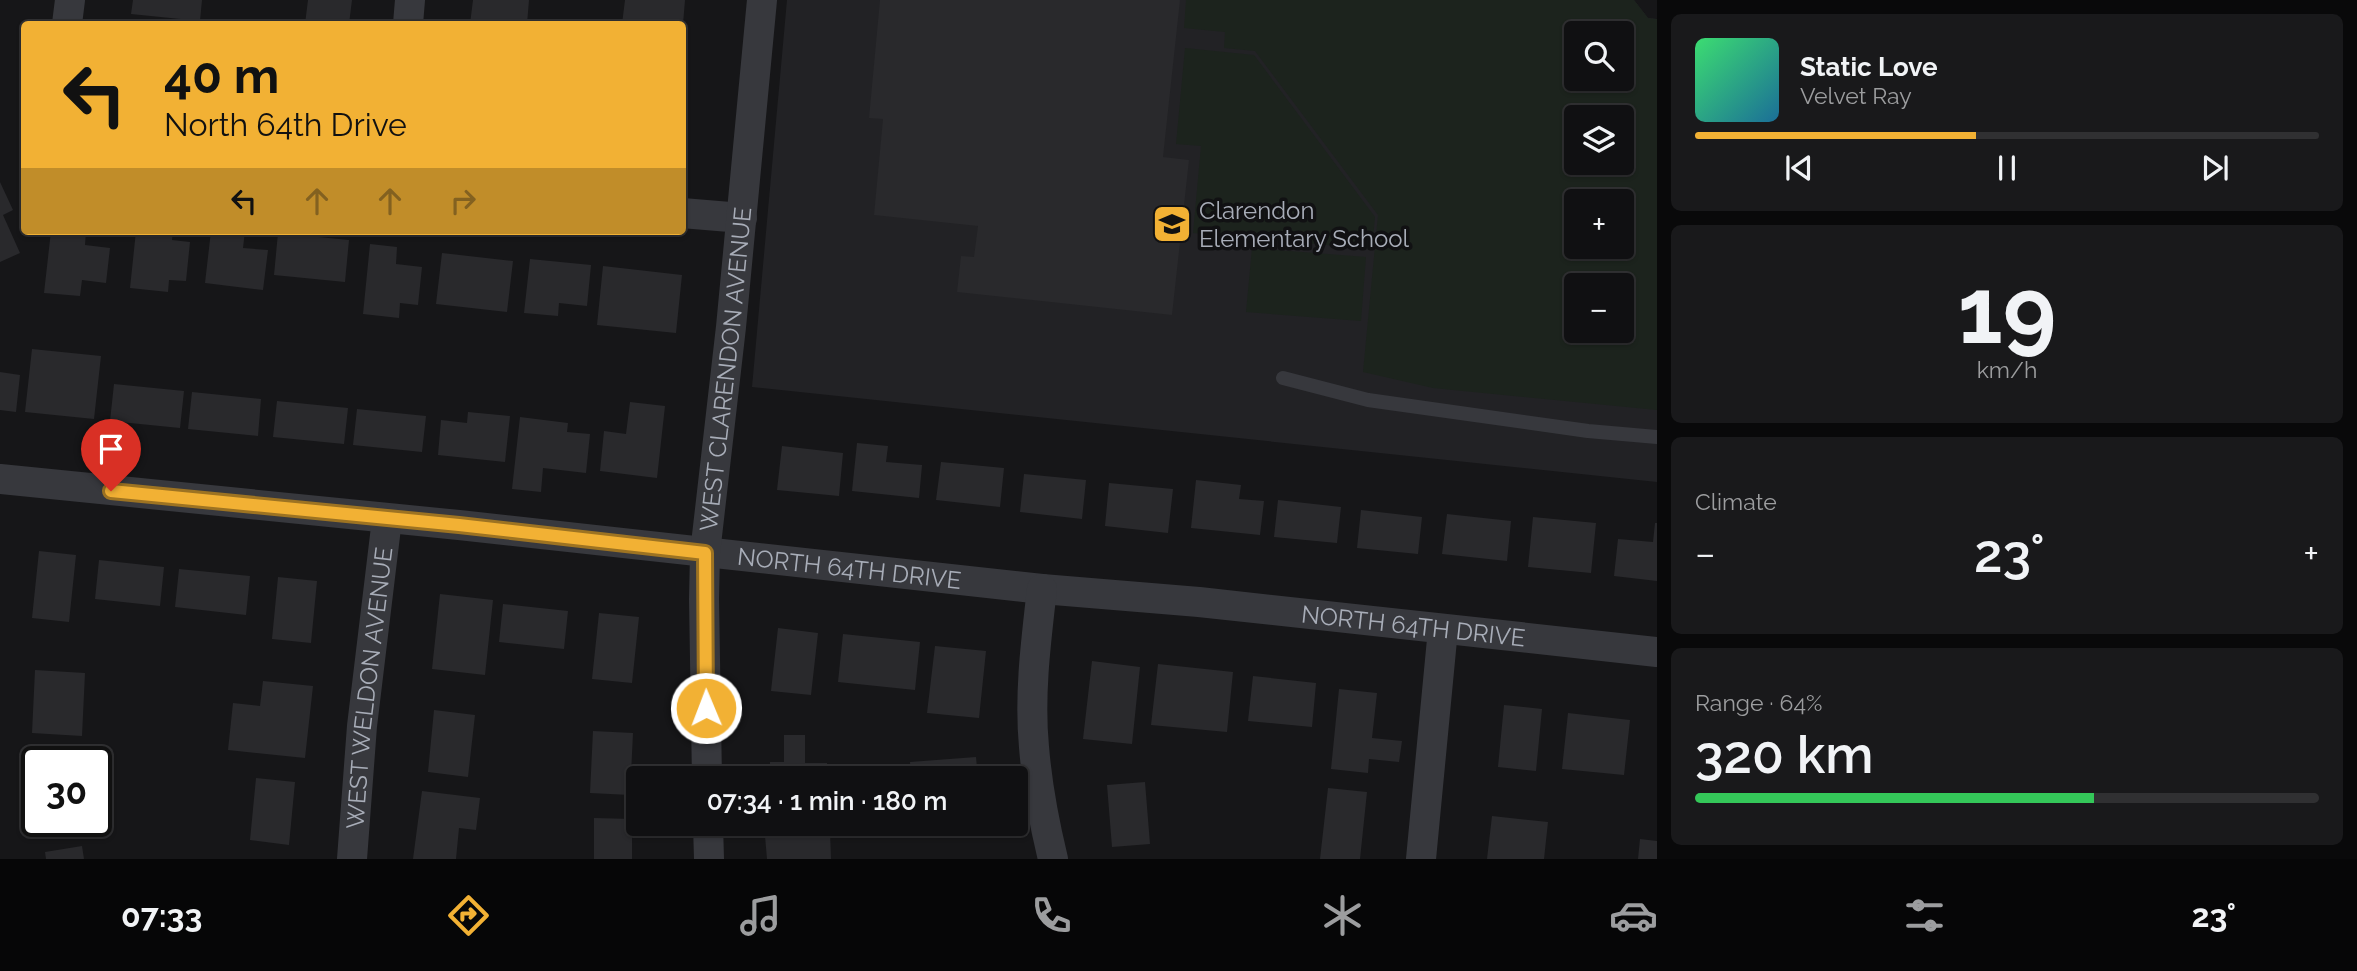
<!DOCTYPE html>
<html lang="en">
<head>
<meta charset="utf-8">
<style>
  :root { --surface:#101012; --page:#19191b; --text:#f1f3f6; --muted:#9c9d9f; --line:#303032; --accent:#f2b134 }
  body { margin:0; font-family:Raleway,sans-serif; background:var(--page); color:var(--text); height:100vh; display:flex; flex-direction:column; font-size:26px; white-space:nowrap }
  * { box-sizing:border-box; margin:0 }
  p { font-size:23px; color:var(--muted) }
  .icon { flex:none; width:38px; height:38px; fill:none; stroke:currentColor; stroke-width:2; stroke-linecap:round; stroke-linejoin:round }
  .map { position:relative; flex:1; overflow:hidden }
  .details { display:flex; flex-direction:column; gap:14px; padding:14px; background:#09090a; width:700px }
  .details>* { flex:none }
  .hud { position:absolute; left:21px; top:21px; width:665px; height:214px; border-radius:7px; box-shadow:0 2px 5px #0004,0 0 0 2px var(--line); background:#f2b134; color:#111; overflow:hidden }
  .buttons { position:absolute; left:1564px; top:21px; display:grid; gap:14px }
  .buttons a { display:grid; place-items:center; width:70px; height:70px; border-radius:7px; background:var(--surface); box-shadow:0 2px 5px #0004,0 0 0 2px var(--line); font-size:35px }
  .speed { position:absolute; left:21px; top:746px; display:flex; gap:14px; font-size:35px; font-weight:700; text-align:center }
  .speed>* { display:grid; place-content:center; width:91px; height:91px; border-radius:50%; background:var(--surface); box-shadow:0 2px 5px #0004,0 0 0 2px var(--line); line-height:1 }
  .speed .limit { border:4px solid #111; border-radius:10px; background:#fff; color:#111 }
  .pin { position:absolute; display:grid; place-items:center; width:60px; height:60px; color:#fff; margin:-72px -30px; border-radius:50% 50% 50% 0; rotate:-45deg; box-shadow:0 0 7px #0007 }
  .pin .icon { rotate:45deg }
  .me { position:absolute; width:77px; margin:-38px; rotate:359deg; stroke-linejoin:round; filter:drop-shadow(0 0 5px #0008) }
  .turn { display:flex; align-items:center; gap:24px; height:147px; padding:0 28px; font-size:32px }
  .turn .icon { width:91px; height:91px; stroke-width:2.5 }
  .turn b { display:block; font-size:49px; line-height:60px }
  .lanes { display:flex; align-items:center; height:66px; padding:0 28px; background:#0003; justify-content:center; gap:35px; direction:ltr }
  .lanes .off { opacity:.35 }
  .big { font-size:52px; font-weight:600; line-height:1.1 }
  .details .card { flex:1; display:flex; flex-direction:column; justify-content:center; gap:10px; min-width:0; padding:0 24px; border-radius:10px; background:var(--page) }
  .details .dial { align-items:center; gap:0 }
  .dial b { font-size:91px; line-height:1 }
  .song { display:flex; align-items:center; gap:21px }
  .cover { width:84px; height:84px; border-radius:10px; background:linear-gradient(135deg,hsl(140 70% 55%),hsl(200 70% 35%)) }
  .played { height:7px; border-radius:4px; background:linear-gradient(90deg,var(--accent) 45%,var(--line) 45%) }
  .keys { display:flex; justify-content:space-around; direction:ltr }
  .heat { display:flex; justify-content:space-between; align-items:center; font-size:38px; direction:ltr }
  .charge { height:10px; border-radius:5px; background:linear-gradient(90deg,#34c759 64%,var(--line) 0) }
  .trip { position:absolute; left:626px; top:766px; width:402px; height:70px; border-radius:7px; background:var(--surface); box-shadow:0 2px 5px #0004,0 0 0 2px var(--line); font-weight:600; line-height:70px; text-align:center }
  .tabs { display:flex; height:112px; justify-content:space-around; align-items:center; background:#060607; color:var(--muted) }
  .tabs .icon { width:49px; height:49px }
  .tabs .current { color:var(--accent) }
  .tabs b { font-size:32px; color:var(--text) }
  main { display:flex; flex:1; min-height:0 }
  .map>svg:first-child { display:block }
  .built { fill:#222225; fill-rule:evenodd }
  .green { fill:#1c231d; fill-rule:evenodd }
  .building { fill:#29292c }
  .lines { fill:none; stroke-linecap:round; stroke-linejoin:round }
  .lane { stroke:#37383d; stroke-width:14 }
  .street { stroke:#37383d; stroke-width:30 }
  .route-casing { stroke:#9d7322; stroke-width:18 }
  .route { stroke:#f2b134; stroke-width:12 }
  .labels { text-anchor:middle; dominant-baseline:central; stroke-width:7; stroke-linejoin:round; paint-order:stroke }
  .poi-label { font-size:24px; fill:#a8adb8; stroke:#111113; text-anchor:start }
  .street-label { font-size:24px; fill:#a8adb8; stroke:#111113 }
</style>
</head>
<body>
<main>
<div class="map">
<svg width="1657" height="859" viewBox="0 0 1657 859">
  <rect width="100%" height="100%" fill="#161618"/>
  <path class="built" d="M787 0H1634L1648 18 1657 19V482L752 387ZM1577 33H1622V79H1577ZM1577 117H1622V163H1577ZM1577 201H1622V247H1577ZM1577 285H1622V331H1577Z"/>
  <path class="green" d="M1186 0H1634L1648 18 1657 19V410L1433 388 1363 372 1378 215 1255 51 1224 48 1225 32 1184 28ZM1577 33H1622V79H1577ZM1577 117H1622V163H1577ZM1577 201H1622V247H1577ZM1577 285H1622V331H1577Z
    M1185 48 1254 55 1375 217 1372 249 1193 233 1201 146 1176 144Z
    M1252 248 1366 257 1361 321 1246 312Z"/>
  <path class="building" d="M133 0H202L200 21 131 14Z
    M308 0H352L349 24H305Z
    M473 0H529L527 24H470Z
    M625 0H685L683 24H622Z
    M880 0H1180L1163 157 1189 160 1172 315 957 292 961 256 974 257 978 226 874 215 883 119 869 118Z
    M0 182 13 210 3 215 20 253 0 262Z
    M51 231H86L85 245 110 248 106 283 82 280 80 296 44 293Z
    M136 231H173L172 240 190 242 186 281 169 280 168 292 130 288Z
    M211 231H245L243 248 268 250 263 290 205 283Z
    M278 233 349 240 345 282 274 275Z
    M370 244 397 247 396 264 422 267 418 305 400 303 399 318 363 314Z
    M442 253 513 261 507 312 436 304Z
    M530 259 591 265 587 306 559 303 558 316 524 313Z
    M603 266 682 275 676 333 597 325Z
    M32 349 101 356 94 419 25 412Z
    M0 372 20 375 16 412 0 410Z
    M114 384 184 391 180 428 110 421Z
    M192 392 261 399 258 436 188 429Z
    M277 401 348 408 344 444 273 437Z
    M630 402 665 406 657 478 600 471 604 431 626 434Z
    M357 409 426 416 422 452 353 445Z
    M468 412 510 416 505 462 438 455 441 420 467 423Z
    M520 417 568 423 567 432 590 434 586 473 543 468 541 492 512 489Z
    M857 443 888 446 886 462 922 465 919 498 852 491Z
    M782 446 843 453 839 496 777 490Z
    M941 462 1004 468 1000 507 936 500Z
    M1024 474 1086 480 1082 519 1020 512Z
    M1196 480 1241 485 1239 499 1264 501 1260 535 1191 528Z
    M1109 483 1173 489 1168 533 1105 526Z
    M1278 500 1341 507 1337 543 1274 537Z
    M1361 510 1422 517 1418 554 1357 548Z
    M1447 514 1511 521 1507 561 1442 554Z
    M1533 517 1596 523 1591 573 1528 567Z
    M1655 523H1657V581L1614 576 1618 539 1653 542Z
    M39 551 76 555 69 622 32 618Z
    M99 560 164 567 160 606 95 599Z
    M179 569 250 576 246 615 175 607Z
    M278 577 317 581 311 643 272 639Z
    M440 594 493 600 485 675 432 669Z
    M503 604 568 611 564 649 499 642Z
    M599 613 639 617 632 683 592 679Z
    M778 628 818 633 811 695 771 691Z
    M843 634 920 642 915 690 838 682Z
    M935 646 986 651 979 718 927 713Z
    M1092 661 1140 667 1132 744 1083 739Z
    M1158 664 1233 672 1227 732 1151 725Z
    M35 670 85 673 82 736 32 733Z
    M1253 676 1316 683 1312 727 1248 721Z
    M263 681 313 686 305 758 228 750 233 703 260 706Z
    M1339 689 1377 693 1372 738 1402 741 1399 762 1369 759 1368 773 1331 769Z
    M1504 705 1542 709 1536 771 1498 767Z
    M434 710 475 715 468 777 428 772Z
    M1568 713 1630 720 1624 775 1562 769Z
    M593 731 633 733 630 795 590 793Z
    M784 735H805V763H827V779H770V762H784Z
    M976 757 978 779H911L910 762Z
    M256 778 295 782 289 845 250 840Z
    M1145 782 1150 844 1112 847 1107 785Z
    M1328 788 1367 792 1360 859H1320Z
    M422 791 480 798 476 830 459 828 456 859H413Z
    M1492 816 1548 822 1544 859H1487Z
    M594 818 632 819V859H594Z
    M39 821H77V823L39 827Z
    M830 831 831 859H767L765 836Z
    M1640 839 1657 841V859H1638Z
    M82 846 84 859H46L45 852Z"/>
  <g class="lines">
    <path class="lane" d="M1283 378 1368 400 1588 431 1657 437"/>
    <g class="street">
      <path d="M67 24 70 0"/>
      <path d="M408 24 410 0"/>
      <path d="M682 213 742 218"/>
      <path id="s1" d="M0 479 459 525 1042 589 1199 602 1657 652"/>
      <path d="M1042 589C1036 641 1029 695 1034 747 1037 784 1044 822 1053 859"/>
      <path id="s2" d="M707 779 704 599 705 553 731 327 762 0"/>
      <path d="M708 824 709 859"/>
      <path id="s3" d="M352 859 362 726 387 519"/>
      <path d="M1421 859 1443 629"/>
    </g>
  </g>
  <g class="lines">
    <g class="route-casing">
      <path id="route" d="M111 491 459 525 705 553 706 708"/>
    </g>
    <use href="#route" class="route"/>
  </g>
  <defs>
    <g id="school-square" transform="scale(2.0125)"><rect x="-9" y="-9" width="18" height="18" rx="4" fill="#f2b134" stroke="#111113"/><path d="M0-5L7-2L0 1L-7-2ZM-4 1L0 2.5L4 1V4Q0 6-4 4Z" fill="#111"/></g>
  </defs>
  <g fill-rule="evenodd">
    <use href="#school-square" x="1172" y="224"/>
  </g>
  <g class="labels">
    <g class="poi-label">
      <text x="1199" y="210">Clarendon<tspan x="1199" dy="28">Elementary School</tspan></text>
    </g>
    <g class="street-label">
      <text stroke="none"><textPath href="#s2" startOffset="411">WEST CLARENDON AVENUE</textPath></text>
      <text stroke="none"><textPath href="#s1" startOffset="854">NORTH 64TH DRIVE</textPath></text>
      <text stroke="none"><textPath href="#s1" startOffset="1421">NORTH 64TH DRIVE</textPath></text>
      <text stroke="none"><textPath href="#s3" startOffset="172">WEST WELDON AVENUE</textPath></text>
    </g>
  </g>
</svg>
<div class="buttons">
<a><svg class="icon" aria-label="search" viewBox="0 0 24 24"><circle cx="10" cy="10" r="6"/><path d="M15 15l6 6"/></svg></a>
<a><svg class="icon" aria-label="layers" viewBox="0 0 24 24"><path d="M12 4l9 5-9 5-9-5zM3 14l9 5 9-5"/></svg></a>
<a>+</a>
<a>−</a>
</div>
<div class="speed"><div class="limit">30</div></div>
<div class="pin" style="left:111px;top:491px;background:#d93025"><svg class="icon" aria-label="arrive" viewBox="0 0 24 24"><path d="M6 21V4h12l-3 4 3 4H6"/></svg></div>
<svg class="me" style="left:706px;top:708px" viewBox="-20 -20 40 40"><circle r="17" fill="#f2b134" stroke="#fff" stroke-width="3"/><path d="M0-11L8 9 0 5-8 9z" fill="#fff"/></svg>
<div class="trip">07:34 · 1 min · 180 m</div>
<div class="hud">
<div class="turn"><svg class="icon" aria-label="left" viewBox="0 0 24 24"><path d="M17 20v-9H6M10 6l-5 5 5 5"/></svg><div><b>40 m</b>North 64th Drive</div></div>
<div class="lanes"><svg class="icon" aria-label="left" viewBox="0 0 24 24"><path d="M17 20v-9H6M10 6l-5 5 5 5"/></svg><svg class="icon off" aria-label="ahead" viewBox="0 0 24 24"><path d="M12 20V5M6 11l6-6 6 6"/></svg><svg class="icon off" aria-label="ahead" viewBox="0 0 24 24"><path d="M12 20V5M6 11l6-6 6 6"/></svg><svg class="icon off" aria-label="right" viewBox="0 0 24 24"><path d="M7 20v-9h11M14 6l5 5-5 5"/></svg></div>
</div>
</div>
<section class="details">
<div class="card">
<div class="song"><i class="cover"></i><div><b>Static Love</b><p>Velvet Ray</p></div></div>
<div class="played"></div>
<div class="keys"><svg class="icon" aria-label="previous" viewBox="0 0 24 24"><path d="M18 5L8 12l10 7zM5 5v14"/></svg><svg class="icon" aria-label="pause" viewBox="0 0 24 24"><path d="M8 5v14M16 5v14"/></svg><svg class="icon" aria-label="next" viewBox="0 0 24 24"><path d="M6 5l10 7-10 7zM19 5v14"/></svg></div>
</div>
<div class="card dial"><b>19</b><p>km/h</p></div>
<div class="card"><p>Climate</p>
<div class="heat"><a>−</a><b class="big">23°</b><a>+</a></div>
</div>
<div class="card"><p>Range · 64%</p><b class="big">320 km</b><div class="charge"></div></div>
</section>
</main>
<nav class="tabs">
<b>07:33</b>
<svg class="icon current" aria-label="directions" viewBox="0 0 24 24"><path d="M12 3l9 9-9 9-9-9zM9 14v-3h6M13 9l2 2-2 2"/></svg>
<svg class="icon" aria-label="music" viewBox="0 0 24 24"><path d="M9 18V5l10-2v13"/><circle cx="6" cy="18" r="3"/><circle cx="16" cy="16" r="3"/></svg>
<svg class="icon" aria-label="phone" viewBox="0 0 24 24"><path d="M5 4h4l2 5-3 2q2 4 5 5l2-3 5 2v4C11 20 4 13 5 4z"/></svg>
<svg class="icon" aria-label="climate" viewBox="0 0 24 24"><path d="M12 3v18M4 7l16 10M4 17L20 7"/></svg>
<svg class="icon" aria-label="car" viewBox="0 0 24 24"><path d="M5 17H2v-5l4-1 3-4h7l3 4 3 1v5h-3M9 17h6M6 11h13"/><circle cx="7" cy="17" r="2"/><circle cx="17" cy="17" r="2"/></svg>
<svg class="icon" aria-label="filters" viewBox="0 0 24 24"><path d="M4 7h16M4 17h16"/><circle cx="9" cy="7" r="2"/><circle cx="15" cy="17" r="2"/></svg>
<b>23°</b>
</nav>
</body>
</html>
